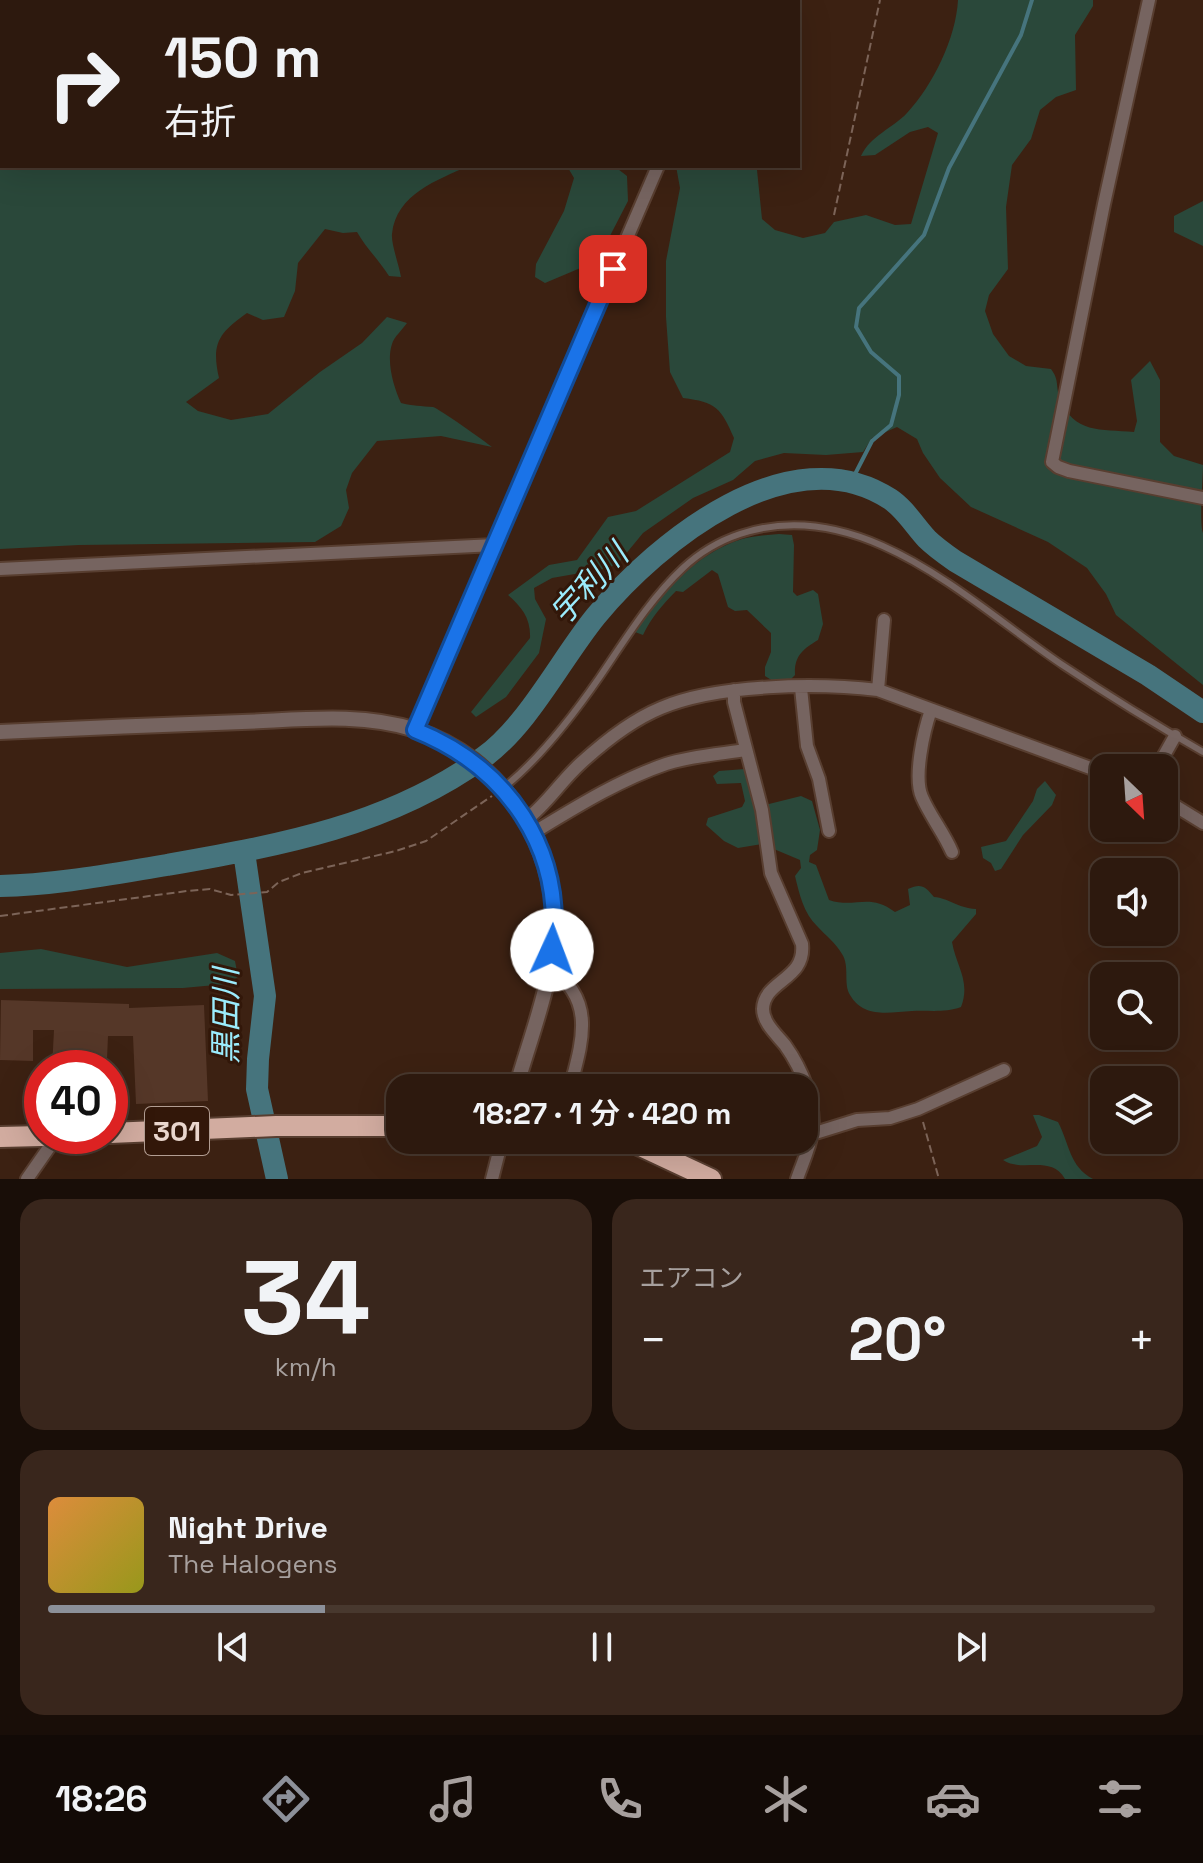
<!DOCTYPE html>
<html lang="ja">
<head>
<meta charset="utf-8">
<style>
  :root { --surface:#2d190e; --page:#39261c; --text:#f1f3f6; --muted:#a7a09e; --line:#48382e; --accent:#8c9099 }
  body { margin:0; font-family:"Space Grotesk","Noto Sans JP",sans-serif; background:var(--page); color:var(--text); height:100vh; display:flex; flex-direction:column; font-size:30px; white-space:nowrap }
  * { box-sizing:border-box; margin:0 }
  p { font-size:26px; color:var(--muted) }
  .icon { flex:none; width:44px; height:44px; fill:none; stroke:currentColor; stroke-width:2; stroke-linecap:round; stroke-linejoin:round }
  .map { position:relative; height:1179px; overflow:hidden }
  .side { display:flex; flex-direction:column; gap:20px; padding:20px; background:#190e08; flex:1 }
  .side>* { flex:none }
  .top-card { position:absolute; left:0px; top:0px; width:800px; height:168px; box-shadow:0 8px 32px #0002,0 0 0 2px var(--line); background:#2d190e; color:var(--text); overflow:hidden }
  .needle { width:52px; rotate:155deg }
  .tools { position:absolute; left:1090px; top:754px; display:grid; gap:16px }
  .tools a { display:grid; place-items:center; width:88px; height:88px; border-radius:16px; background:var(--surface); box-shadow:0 8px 32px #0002,0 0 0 2px var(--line); font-size:40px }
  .speed { position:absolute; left:24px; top:1050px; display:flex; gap:16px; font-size:40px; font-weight:700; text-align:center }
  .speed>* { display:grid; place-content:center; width:104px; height:104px; border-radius:50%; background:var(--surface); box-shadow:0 8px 32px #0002,0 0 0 2px var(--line); line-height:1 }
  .speed .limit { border:12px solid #d22; background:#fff; color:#111 }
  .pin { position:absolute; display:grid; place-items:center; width:68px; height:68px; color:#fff; margin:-34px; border-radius:16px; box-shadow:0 4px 12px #0006 }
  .me { position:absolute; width:88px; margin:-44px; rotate:2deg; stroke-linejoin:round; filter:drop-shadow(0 0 6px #0008) }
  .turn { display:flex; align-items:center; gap:28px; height:168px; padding:0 32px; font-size:36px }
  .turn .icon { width:104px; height:104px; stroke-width:2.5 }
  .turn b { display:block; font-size:56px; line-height:68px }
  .big { font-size:60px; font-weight:600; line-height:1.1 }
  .side .tile { flex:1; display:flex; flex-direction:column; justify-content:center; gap:12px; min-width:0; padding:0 28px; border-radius:24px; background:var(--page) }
  .side .dial { align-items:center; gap:0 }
  .dial b { font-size:104px; line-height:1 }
  .song { display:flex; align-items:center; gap:24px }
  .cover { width:96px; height:96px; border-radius:12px; background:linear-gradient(135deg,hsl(30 70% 55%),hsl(60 70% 35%)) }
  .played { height:8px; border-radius:4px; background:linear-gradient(90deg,var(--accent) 25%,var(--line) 25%) }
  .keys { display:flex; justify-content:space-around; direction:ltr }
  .heat { display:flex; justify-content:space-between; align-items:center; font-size:44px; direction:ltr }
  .side .tiles { flex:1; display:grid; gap:20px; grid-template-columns:1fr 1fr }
  .tile:last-child { grid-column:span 2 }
  .trip { position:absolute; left:386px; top:1074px; width:432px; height:80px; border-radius:24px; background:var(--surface); box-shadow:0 8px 32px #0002,0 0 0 2px var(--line); font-weight:600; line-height:80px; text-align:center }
  .menu { display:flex; height:128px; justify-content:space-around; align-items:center; background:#120a06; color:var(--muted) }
  .menu .icon { width:56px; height:56px }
  .menu .on { color:var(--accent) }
  .menu b { font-size:36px; color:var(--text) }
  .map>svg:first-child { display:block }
  .green { fill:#2a483a }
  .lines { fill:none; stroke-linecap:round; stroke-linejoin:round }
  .stream { stroke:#46747d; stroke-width:4 }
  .river { stroke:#46747d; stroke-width:22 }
  .building { fill:#553728 }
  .service-casing { stroke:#583e30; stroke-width:10 }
  .minor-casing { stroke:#583e30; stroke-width:16 }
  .tertiary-casing { stroke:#583e30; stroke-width:18 }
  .trunk-casing { stroke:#583e30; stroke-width:24 }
  .path { stroke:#7c6458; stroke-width:2; stroke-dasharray:8 4; stroke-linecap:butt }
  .service { stroke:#766460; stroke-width:6 }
  .minor { stroke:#766460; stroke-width:12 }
  .tertiary { stroke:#766460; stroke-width:14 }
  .trunk { stroke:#d2aca0; stroke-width:20 }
  .route-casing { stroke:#114b97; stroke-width:20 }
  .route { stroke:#1a73e8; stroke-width:14 }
  .labels { text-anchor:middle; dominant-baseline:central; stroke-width:6; stroke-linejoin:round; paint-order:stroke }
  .shield { fill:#321709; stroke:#b29d92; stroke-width:2 }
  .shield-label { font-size:28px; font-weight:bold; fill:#e9d6cd }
  .water-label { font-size:32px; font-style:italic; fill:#9becfd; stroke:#321709 }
</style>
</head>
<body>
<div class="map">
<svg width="1203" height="1179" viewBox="0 0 1203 1179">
  <rect width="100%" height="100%" fill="#3c2112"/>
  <path class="green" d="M0 0H655L2 2V166H468C438 180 396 194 392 234 391 244 399 265 401 277L389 276C379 260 366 248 357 232L343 233 325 229 298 263 295 291 284 317 263 320 247 313C219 333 211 343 219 378L186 402 198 411 231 420 268 414 320 372 362 343 387 317 407 323C403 329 394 337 392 344 386 362 394 388 401 403 412 406 422 406 433 407 438 408 486 442 492 447L441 436 377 441 352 473 346 490 349 508 341 526 315 542 79 545 0 549Z
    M958 0H1093V6L1075 35 1076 90 1056 97 1040 110 1031 139 1012 165 1006 207 1008 269 989 295 985 311 993 334 1009 356 1026 366 1051 369C1060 381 1055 386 1060 398 1073 434 1101 429 1134 432L1137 421 1131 380 1150 361 1160 380V442L1174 456 1203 465C1203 479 1199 523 1203 533V685L1116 615 1106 594 1087 568 1048 542 971 507 940 478 923 453 917 439 897 427 872 438 863 452 826 455 784 453 755 461 733 480 693 498 643 533 620 561 609 568 552 578 534 588 535 599 546 619 539 653 506 697 476 717 471 712 530 638C531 619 522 607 508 595L549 565 577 560 608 517 636 511 730 452 734 438C721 408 716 402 683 398L670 372 666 317V261L680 188 676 166H760L757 170 762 219 775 230 803 238 825 233 834 222 866 215 895 225 911 224 938 133 928 127 910 132 875 155 861 156C871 135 892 129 907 113 933 85 956 38 958 0Z
    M567 166H614L627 176 628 201 597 261 545 283 535 277 536 264 564 211 574 178Z
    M1203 201V246L1174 232V216Z
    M779 534 792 535 794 545 793 592 797 596 813 590 818 594 823 624 818 640C803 649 794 656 795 675L789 681H773L765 676V667L771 652V633L747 610 735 611 728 607 718 574 712 570 683 592 676 591C663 604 651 618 643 635L635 632C663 593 694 554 742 539 754 536 767 535 779 534Z
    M745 769 757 803 769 804 801 796 812 801 820 830 817 850 810 855 809 862 816 865 829 900C856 909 868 892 895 912L910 905 908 889C921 883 925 886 934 897 949 898 957 908 976 909V914L952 942C956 966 971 981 961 1007 944 1013 930 1010 912 1011 890 1012 864 1019 850 995 843 984 850 966 842 954 835 942 826 936 817 926 804 914 799 893 795 876L801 868 800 860 762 844 738 848 724 841 706 825 708 818 742 807 745 801 741 783 717 784 713 776 719 771Z
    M1045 781 1056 795 1052 805 1023 835 1001 869 995 871 991 863 983 858 981 847 1006 841 1033 801 1037 789Z
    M41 949 127 967 217 953 235 961 238 977 226 984 183 988 0 989V953Z
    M1033 1115H1039L1058 1122C1070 1145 1069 1166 1093 1179H1065C1051 1154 1022 1173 1003 1160L1037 1146 1042 1137Z"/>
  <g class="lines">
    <path class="stream" d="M851 482 872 441 891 425 899 395V376L871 352 856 327 859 308 924 235 949 168 1021 35 1032 0"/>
    <path class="river" d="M244 852 265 996 258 1059 257 1089 277 1179
      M0 886C56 885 112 874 167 865 280 845 389 826 484 757 529 724 561 659 596 616 658 541 790 434 890 499 904 508 915 526 927 539 935 547 945 554 955 561L1148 675 1203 712"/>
  </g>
  <path class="building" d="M1 1000 129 1004V1008L204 1005 208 1101 136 1104 133 1036H108L107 1059 68 1058 67 1068H52L54 1030H33V1061L0 1060Z"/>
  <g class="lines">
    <g class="service-casing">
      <path id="service" d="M503 788C540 759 572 717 599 678 625 640 649 600 683 568 699 553 719 541 740 534 863 493 971 604 1064 666 1109 696 1156 725 1203 752"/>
    </g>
    <g class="minor-casing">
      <path id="minor" d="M1149 0 1104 204 1052 462 1058 467 1069 471 1203 498
        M710 2 711 0
        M0 569 495 545
        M801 688 807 746 819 779 829 831
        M734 690V702L762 810 771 873 802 944C806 980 764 980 763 1009 763 1023 777 1035 785 1045 802 1069 816 1102 812 1132 810 1148 802 1164 797 1179
        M878 690 884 620
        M931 710C924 730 913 777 922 797 930 816 944 833 952 852
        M415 730 658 166
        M1157 768 1175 736
        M1164 799 1203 823
        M526 820C547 804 561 781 581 763 604 742 632 720 661 708 717 684 818 683 878 690L1104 773
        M533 833C576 807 619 780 666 764 691 756 720 754 746 750
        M549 968C597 999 582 1042 570 1088
        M812 1134 857 1120 890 1118 918 1109 1004 1070
        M27 1179 57 1136
        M492 1179 502 1140"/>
    </g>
    <g class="tertiary-casing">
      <path id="tertiary" d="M0 732C81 728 161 725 242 722 299 720 360 712 416 730 500 756 556 843 554 930 553 981 530 1038 516 1088"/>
    </g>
    <g class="trunk-casing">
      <path id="trunk" d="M110 1133 276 1126H400
        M0 1137 42 1136
        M621 1140 634 1143 711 1179"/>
    </g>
    <path class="path" d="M359 2V0
      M590 2 591 0
      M834 215 880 0
      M0 916 187 891 210 889 231 895 267 892 279 882 302 873 396 851 426 841 492 796
      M923 1122 939 1179"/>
    <use href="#service" class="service"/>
    <use href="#minor" class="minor"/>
    <use href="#tertiary" class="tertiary"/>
    <use href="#trunk" class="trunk"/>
  </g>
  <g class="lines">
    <g class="route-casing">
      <path id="route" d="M552 950C565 849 507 767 415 730L613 269"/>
    </g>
    <use href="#route" class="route"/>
  </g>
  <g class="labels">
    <rect class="shield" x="145" y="1107" width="64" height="48" rx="6"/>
    <g class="shield-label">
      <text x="177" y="1131">301</text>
    </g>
    <g class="water-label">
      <text transform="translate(589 584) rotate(-47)">宇利川</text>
      <text transform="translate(226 1016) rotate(-90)">黒田川</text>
    </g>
  </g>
</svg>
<div class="tools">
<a><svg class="needle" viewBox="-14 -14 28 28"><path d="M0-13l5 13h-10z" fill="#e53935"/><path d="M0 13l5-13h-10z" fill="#a7a09e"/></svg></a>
<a><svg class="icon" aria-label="sound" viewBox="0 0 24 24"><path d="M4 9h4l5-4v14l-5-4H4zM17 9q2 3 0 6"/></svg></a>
<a><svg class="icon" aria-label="search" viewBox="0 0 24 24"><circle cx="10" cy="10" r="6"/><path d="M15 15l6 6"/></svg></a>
<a><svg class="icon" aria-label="layers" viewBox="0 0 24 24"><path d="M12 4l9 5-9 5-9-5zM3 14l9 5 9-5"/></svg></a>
</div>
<div class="speed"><div class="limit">40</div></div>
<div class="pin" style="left:613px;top:269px;background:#d93025"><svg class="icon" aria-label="arrive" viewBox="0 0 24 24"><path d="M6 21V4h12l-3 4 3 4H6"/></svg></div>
<svg class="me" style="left:552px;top:950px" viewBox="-20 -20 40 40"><circle r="19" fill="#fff"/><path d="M0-13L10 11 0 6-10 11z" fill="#1a73e8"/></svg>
<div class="trip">18:27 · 1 分 · 420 m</div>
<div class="top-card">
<div class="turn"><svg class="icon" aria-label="right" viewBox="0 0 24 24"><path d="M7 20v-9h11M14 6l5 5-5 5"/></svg><div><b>150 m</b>右折</div></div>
</div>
</div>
<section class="side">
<div class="tiles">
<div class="tile dial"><b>34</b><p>km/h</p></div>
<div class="tile"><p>エアコン</p>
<div class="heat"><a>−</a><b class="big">20°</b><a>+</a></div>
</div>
<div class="tile">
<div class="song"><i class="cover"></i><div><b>Night Drive</b><p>The Halogens</p></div></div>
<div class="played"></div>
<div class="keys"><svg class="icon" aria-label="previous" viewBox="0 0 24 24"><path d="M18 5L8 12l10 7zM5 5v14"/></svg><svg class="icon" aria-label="pause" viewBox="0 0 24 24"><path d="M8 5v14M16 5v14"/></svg><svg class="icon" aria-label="next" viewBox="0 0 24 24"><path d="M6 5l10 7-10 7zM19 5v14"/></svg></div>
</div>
</div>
</section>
<nav class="menu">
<b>18:26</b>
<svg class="icon on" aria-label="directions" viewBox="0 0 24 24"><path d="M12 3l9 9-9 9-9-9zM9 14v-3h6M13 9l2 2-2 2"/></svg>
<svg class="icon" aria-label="music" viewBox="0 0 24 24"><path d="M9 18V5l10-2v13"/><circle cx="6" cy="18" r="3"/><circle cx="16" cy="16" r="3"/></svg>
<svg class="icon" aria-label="phone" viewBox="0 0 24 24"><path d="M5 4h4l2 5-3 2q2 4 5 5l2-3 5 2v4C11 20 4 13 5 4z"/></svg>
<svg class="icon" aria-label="climate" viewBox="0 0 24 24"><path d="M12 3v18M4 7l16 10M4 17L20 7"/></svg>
<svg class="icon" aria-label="car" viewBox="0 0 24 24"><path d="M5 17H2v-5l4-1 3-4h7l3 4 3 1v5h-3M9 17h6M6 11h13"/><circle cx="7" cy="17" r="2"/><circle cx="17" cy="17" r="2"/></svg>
<svg class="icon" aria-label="filters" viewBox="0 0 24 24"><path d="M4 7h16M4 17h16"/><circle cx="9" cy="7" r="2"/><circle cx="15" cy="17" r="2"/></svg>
</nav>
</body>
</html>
